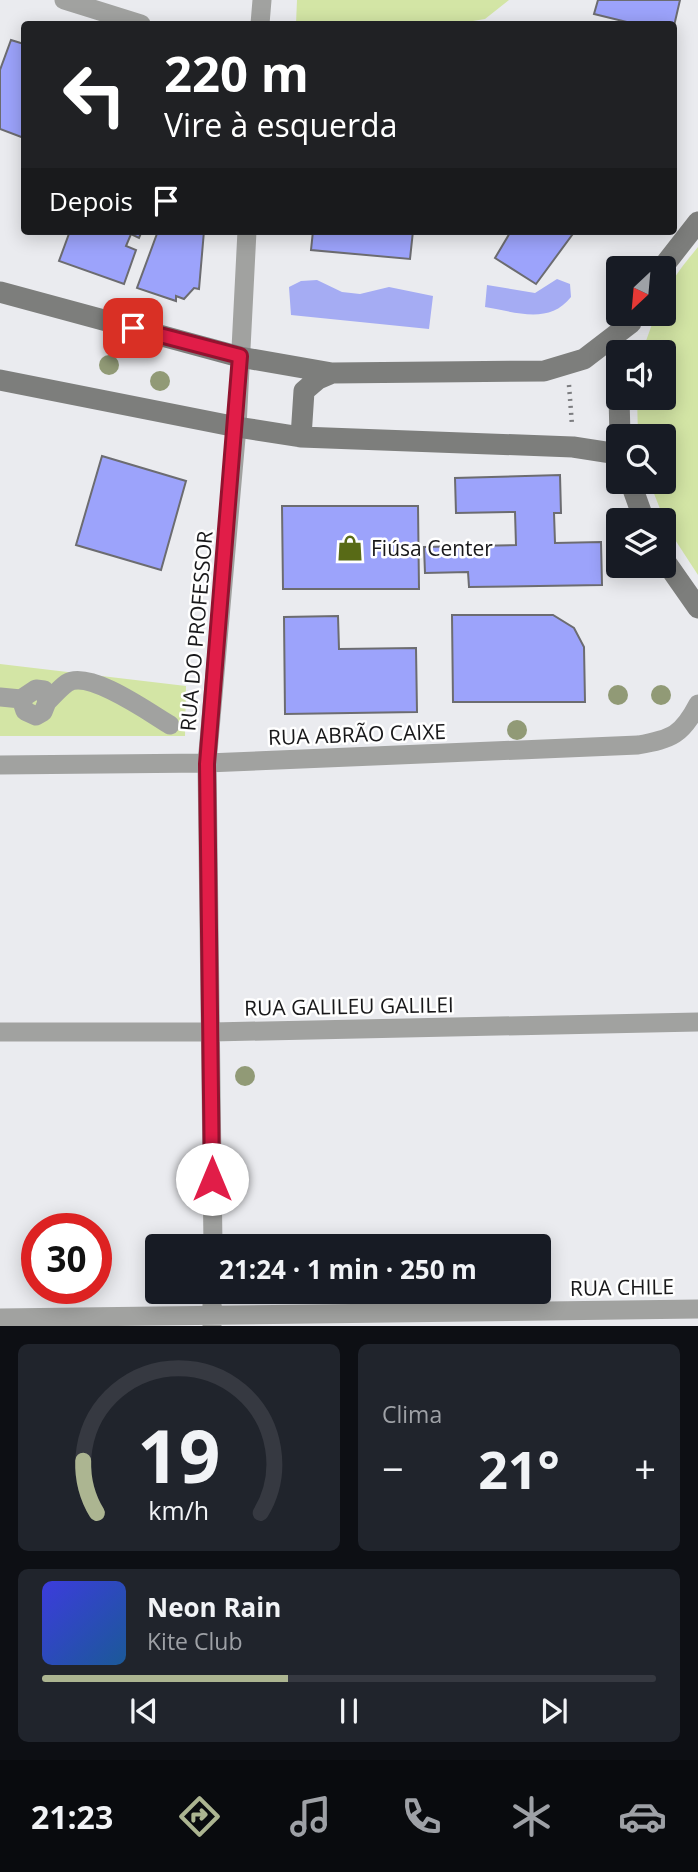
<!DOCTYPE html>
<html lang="pt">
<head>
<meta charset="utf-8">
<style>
  :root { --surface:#171b24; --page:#20242c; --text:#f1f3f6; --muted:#9ea1a6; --line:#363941; --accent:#acb591 }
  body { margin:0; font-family:"Open Sans",sans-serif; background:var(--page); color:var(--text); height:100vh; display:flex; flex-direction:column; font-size:26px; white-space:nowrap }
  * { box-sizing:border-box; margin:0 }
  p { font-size:23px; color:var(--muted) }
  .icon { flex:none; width:38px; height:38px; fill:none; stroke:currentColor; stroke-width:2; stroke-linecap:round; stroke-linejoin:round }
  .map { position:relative; height:1326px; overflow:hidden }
  .drawer { display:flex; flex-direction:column; gap:18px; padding:18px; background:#0d0f14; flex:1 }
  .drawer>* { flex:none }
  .top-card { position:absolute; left:21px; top:21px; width:656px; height:214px; border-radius:7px; box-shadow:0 4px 18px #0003; background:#202124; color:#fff; overflow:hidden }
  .needle { width:46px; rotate:206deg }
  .fabs { position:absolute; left:606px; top:256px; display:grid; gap:14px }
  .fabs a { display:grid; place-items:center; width:70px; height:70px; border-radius:7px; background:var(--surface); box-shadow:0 4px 18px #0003; font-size:35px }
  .speed { position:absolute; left:21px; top:1213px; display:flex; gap:14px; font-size:35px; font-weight:700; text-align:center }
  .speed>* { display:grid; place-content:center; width:91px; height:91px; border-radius:50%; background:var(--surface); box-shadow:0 4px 18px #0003; line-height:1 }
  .speed .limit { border:10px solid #d22; background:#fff; color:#111 }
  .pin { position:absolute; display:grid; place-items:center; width:60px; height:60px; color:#fff; margin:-30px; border-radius:14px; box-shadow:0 4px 10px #0006 }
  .me { position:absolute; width:77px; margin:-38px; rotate:0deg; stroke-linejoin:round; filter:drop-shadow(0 0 5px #0008) }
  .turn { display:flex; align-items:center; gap:24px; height:147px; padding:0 28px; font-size:32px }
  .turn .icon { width:91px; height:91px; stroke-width:2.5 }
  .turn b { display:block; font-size:49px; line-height:60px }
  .then { display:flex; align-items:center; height:66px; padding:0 28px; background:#0003; gap:14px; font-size:26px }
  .big { font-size:52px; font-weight:700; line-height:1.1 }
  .drawer .widget { flex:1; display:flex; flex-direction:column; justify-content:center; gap:10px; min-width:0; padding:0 24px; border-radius:10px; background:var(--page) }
  .drawer .dial { align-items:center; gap:0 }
  .dial svg { height:182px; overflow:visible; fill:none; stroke:var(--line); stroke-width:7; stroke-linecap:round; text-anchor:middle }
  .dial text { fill:var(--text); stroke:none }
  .song { display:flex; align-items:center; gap:21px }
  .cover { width:84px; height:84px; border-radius:10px; background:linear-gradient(135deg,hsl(240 70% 55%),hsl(210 70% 35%)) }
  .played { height:7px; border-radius:4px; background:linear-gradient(90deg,var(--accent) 40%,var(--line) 40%) }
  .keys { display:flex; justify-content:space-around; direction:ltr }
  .heat { display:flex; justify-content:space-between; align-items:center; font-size:38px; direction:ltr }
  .drawer .tiles { flex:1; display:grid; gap:18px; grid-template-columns:1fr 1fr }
  .widget:last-child { grid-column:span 2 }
  .trip { position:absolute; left:145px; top:1234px; width:406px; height:70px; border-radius:7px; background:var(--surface); box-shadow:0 4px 18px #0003; font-weight:700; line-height:70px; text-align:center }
  .tabs { display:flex; height:112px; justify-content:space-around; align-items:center; background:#090b0e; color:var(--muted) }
  .tabs .icon { width:49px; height:49px }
  .tabs .current { color:var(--accent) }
  .tabs b { font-size:32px; color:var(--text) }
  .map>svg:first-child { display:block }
  .green { fill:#d3e5a5 }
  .water { fill:#a5acf3 }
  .building { fill:#9ca3fb; stroke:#6c6c70; stroke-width:2 }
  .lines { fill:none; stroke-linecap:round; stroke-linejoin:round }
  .path { stroke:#7b7c7f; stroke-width:4.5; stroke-dasharray:2 5; stroke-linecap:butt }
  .street { stroke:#a1a2a0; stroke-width:19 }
  .secondary { stroke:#7d7e7c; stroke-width:21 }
  .tree { fill:#919a76 }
  .route-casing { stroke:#92132f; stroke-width:18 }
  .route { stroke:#e11d48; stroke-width:12 }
  .labels { text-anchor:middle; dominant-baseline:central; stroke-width:5; stroke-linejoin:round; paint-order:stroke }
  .poi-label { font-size:21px; fill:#18181a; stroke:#fff; text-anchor:start }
  .street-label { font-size:21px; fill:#18181a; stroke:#fff }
</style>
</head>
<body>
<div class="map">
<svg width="698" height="1326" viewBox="0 0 698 1326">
  <rect width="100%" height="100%" fill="#eaebef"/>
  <path class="green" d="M297 0H509L485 19 473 21 296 24Z
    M698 247V575L668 529 649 481H663V436H638L637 397H663V352H642L656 313H663C663 287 682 267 698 247Z
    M0 664 186 686 185 736H0Z"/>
  <path class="water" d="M557 279 570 284 571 297C549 325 516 312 485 307L487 285 535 293Z
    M317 280 342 292 360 294 389 287 433 296 429 329 291 315 289 287 301 281Z"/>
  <path class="building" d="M598 0H680L674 26 635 24 594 14Z
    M11 40 24 44V138L0 129V70Z
    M70 231H142L139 238 131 234 126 246 136 250 124 284 59 261Z
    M158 231H204L199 289 194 288 184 299 176 296V301L137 288Z
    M313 231H413L410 259 311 250Z
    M511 231H575L536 284 495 258Z
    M102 456 186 481 161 570 76 545Z
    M560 475 561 513H554L555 543 601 542 602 585 469 587 468 572 425 573 424 547 516 545 515 512 456 513 455 478Z
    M282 506H418L419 589H283Z
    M452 615H553L574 628 584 647 585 702H453Z
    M338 616 339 649 416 648 417 712 285 714 284 617Z"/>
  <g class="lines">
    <path class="path" d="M569 385 572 425"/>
    <path class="street" d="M64 0 141 24
      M260 24 262 0
      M0 697 21 699
      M47 702 43 712 36 716 25 711 21 699 36 689 44 690 47 702C53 696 60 688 67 683 89 669 150 713 170 725
      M0 765 207 763 638 745C672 739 682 735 698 704
      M0 1032H212L698 1022
      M213 1246 207 763 237 427 247 231
      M0 1318 698 1309
      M212 1325V1292"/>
    <path class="secondary" d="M662 268 698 222
      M0 292 240 357 332 373 544 371 584 359 631 323
      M0 380 237 427 301 437 573 447 618 454
      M619 397 620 436
      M301 437 304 391 318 379 332 373
      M630 481 644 520
      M663 558 698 608"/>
  </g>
  <g class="tree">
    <circle cx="109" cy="365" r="10"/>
    <circle cx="160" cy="381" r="10"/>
    <circle cx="618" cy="695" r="10"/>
    <circle cx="661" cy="695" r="10"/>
    <circle cx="517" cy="730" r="10"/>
    <circle cx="245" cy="1076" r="10"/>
  </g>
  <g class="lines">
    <g class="route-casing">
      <path id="route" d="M133 328 240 356 207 764 212 1179"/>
    </g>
    <use href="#route" class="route"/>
  </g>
  <defs>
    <g id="shop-bare" transform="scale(2.1)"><path d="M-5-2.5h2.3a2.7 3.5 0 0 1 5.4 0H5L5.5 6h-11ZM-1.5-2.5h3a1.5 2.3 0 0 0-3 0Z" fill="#586a16" stroke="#fff" stroke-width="2.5" paint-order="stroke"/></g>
  </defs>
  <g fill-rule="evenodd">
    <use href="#shop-bare" x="350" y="548"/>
  </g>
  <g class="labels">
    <g class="poi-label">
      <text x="371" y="548">Fiúsa Center</text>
    </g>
    <g class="street-label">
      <text transform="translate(196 631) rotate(-85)">RUA DO PROFESSOR</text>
      <text transform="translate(357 734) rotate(-2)">RUA ABRÃO CAIXE</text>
      <text transform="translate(349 1006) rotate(-1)">RUA GALILEU GALILEI</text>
      <text transform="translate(622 1287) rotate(-1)">RUA CHILE</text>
    </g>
  </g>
</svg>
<div class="fabs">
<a><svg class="needle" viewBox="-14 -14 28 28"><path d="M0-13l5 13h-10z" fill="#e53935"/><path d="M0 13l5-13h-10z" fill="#9ea1a6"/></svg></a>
<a><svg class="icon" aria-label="sound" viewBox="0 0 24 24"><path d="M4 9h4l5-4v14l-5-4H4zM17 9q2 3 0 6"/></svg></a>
<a><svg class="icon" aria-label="search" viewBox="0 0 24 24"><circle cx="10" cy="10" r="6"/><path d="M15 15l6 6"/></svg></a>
<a><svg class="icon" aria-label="layers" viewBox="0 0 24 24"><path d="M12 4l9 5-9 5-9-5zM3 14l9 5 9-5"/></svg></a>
</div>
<div class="speed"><div class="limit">30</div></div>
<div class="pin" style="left:133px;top:328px;background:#d93025"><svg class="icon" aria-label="arrive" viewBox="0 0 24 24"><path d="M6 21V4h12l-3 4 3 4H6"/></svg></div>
<svg class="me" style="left:212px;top:1179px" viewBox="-20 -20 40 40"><circle r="19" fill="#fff"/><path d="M0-13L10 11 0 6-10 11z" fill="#e11d48"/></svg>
<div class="trip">21:24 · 1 min · 250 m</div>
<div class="top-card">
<div class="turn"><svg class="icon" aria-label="left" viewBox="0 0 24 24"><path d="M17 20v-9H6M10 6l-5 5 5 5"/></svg><div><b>220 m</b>Vire à esquerda</div></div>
<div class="then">Depois<svg class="icon" aria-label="arrive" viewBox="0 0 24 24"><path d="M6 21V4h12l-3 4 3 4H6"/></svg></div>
</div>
</div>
<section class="drawer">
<div class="tiles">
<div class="widget dial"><svg viewBox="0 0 100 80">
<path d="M14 69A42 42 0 1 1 86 69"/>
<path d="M14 69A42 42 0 0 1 8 46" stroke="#acb591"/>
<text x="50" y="56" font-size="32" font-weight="700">19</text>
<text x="50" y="72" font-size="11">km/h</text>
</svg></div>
<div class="widget"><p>Clima</p>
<div class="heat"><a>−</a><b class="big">21°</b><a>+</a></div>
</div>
<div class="widget">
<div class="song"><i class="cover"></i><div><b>Neon Rain</b><p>Kite Club</p></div></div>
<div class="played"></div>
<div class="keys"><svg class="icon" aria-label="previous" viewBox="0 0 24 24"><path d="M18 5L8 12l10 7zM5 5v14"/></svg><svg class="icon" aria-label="pause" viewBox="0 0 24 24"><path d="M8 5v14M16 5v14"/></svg><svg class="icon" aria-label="next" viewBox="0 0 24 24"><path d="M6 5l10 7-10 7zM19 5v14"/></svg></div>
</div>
</div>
</section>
<nav class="tabs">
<b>21:23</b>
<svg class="icon current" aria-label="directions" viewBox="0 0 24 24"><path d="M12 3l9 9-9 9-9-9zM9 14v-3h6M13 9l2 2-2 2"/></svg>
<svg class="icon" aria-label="music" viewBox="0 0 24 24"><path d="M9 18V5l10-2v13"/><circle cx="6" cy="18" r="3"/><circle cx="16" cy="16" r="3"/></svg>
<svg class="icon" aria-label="phone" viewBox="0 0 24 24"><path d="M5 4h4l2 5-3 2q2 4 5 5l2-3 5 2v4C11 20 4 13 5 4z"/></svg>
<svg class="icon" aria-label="climate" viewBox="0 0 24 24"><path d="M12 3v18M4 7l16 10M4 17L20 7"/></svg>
<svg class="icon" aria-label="car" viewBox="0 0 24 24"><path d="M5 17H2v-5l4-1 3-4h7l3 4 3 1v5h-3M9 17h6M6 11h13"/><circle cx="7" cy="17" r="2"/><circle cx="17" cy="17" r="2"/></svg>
</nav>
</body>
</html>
